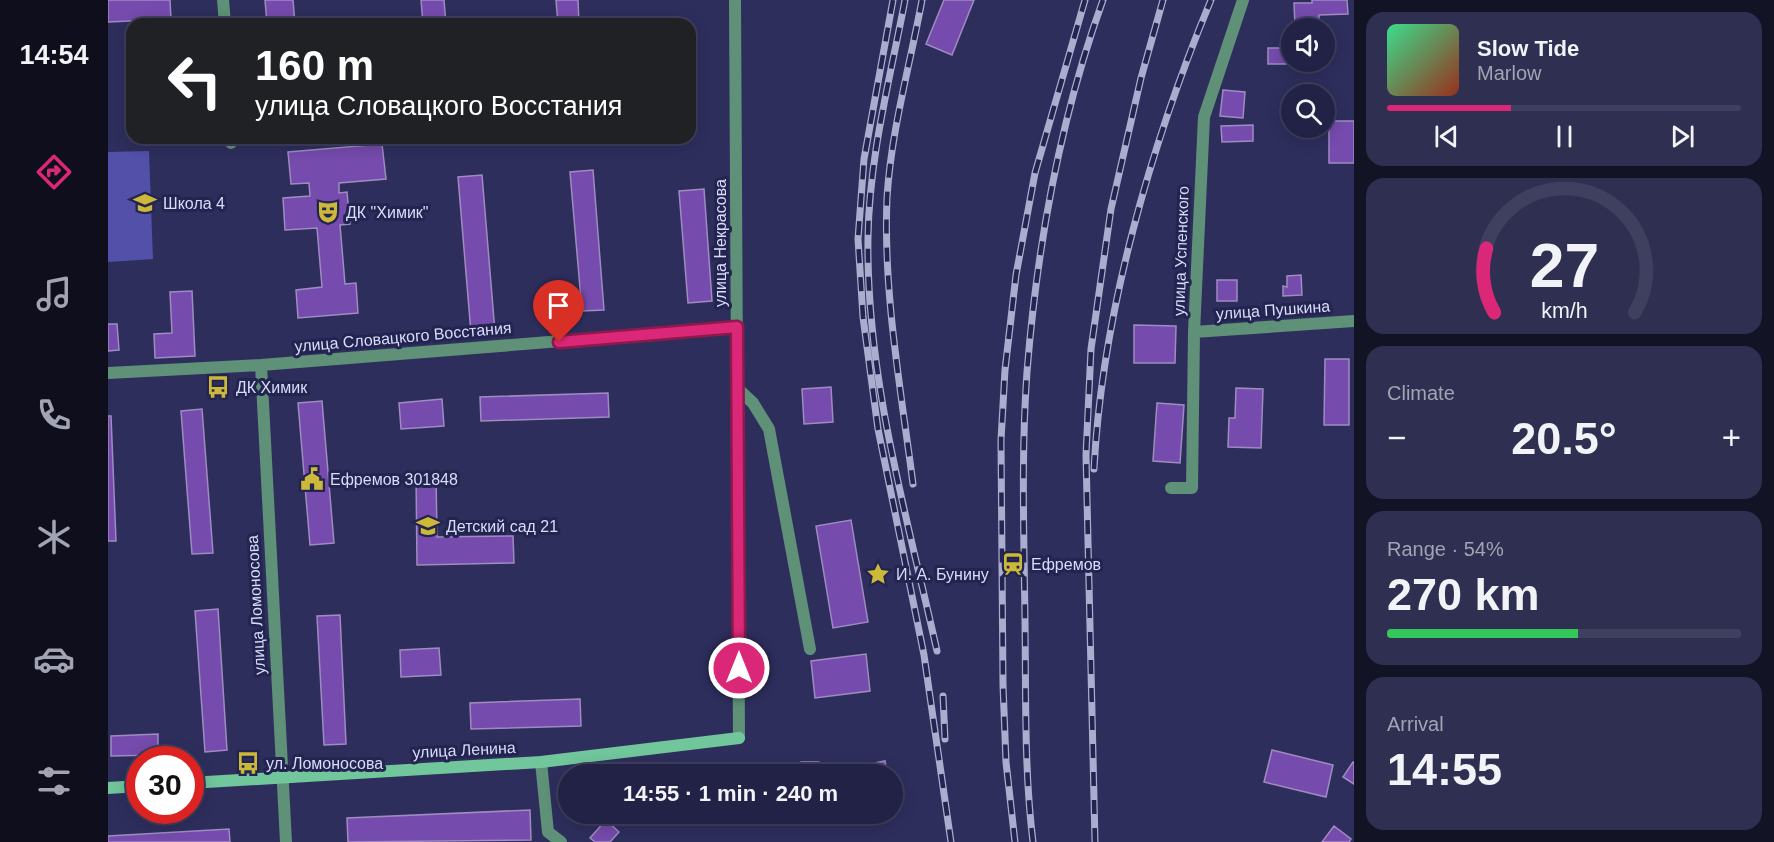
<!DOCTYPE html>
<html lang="en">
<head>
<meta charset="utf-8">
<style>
  :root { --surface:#222246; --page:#2e2f51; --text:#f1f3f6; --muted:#a2a4b3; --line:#3f3f5f; --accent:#db2777 }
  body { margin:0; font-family:Helvetica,sans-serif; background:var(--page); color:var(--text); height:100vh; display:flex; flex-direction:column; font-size:22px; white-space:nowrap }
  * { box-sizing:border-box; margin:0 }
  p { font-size:20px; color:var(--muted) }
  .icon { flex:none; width:33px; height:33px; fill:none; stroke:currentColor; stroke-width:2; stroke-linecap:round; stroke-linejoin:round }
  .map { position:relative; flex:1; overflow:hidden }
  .drawer { display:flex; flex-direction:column; gap:12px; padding:12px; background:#131326; width:420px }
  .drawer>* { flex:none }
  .top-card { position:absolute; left:18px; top:18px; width:570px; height:126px; border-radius:18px; box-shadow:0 3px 15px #0003,0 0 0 2px var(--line); background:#202124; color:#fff; overflow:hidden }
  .tools { position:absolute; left:1173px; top:18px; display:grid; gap:12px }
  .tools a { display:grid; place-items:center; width:54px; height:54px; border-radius:50%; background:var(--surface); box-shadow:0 3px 15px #0003,0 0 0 2px var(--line); font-size:30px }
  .speed { position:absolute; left:18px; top:746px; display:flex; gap:12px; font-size:30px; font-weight:700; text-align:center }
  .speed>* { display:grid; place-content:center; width:78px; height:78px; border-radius:50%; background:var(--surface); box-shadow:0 3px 15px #0003,0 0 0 2px var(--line); line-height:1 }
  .speed .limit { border:9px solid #d22; background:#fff; color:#111 }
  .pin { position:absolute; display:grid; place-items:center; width:51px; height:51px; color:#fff; margin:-62px -26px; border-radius:50% 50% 50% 0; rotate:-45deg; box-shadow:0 0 6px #0007 }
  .pin .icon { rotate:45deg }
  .me { position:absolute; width:66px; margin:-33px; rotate:0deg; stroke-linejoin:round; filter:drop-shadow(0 0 4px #0008) }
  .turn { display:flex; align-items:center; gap:21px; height:126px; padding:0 30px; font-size:27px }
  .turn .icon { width:78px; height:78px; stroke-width:2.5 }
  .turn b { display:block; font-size:42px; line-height:51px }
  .big { font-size:45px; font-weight:600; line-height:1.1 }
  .drawer .card { flex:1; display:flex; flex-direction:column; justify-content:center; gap:9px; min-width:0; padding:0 21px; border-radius:18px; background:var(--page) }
  .drawer .dial { align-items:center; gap:0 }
  .dial svg { height:156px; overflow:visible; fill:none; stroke:var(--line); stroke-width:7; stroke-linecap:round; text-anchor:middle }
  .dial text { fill:var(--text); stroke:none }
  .song { display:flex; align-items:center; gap:18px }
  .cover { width:72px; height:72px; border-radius:9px; background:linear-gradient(135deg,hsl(150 70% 55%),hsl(10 70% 35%)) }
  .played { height:6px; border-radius:3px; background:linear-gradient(90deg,var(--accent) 35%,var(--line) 35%) }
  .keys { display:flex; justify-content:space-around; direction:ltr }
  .heat { display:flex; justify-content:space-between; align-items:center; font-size:33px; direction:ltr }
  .charge { height:9px; border-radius:4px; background:linear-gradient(90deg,#34c759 54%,var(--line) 0) }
  .trip { position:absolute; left:450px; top:764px; width:345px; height:60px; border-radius:30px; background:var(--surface); box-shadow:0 3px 15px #0003,0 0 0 2px var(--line); font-weight:600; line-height:60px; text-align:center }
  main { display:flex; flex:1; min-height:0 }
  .dock { display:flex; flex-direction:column; width:108px; justify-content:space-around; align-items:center; background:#0e0e1c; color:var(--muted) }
  .dock .icon { width:42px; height:42px }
  .dock .on { color:var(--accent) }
  .dock b { font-size:27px; color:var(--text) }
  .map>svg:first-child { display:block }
  .grass { fill:#5250a8 }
  .building { fill:#754bad; stroke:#9f8bc1; stroke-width:1.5 }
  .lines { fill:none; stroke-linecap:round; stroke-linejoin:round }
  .minor { stroke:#5e9177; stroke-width:12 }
  .secondary { stroke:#71c69c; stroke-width:12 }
  .rail-casing { stroke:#abadcf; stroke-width:7 }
  .rail { stroke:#242451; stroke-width:4.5; stroke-dasharray:14; stroke-linecap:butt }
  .route-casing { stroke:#8e194d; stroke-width:15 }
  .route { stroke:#db2777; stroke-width:10 }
  .labels { text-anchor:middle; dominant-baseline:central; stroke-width:6; stroke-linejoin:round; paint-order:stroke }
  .poi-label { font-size:16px; fill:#d9dcfa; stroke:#242451; text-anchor:start }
  .street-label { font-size:16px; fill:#d9dcfa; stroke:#242451 }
</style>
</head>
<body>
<main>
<nav class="dock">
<b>14:54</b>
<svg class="icon on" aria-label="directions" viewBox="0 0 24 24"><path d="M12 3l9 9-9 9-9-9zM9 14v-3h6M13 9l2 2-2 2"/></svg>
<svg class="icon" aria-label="music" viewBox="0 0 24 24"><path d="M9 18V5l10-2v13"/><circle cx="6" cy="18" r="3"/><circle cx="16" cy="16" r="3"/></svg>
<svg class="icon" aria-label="phone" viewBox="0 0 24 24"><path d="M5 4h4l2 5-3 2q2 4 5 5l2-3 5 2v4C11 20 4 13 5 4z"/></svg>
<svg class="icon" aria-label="climate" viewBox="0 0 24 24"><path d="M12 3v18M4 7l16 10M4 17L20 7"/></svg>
<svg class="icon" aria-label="car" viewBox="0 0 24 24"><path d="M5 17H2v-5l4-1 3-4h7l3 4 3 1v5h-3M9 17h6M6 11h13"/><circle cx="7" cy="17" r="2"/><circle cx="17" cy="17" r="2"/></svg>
<svg class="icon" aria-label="filters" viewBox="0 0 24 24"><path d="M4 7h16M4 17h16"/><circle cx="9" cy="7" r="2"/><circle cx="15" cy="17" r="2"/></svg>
</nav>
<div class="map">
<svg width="1246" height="842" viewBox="0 0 1246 842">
  <rect width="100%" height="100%" fill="#2e2e5d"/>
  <path class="grass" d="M41 151 45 259 0 262V152Z"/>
  <path class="building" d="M0 0H62L63 19 0 22Z
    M157 0H185L187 24H159Z
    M313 0H336L338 24H315Z
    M448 0H470L471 24H450Z
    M836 0H866L844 55 818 44Z
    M1204 0H1239L1240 14 1211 15V25L1187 26 1186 3H1204Z
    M1160 48H1184V62H1188V64H1160Z
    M1115 90 1137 92 1135 118 1112 116Z
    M1221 121H1246V163H1221Z
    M1145 125V141L1114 142 1113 126Z
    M274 144 278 179 231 183V193L239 192 242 224 232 225 237 284 248 283 250 313 190 318 188 290 214 287 209 228 177 230 175 198 202 196 201 183 183 184 180 152Z
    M485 170 496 310 474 311 462 172Z
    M374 175 387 332 363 333 350 177Z
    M596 189 604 301 580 303 571 191Z
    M1193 275 1194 295 1175 296V286L1179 287V276Z
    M1109 280H1129V301H1109Z
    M84 291 87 356 47 358 46 334 64 333 62 292Z
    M0 324H9L11 350 0 351Z
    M1026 325 1068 326 1067 363H1026Z
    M1217 359H1241V425H1216Z
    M723 387 725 422 696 424 694 389Z
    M1128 388 1155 389 1153 448 1120 447 1121 418H1127Z
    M500 393 501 417 373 421 372 397Z
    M334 399 336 426 293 429 291 403Z
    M214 401 226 543 202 545 190 403Z
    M1049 403 1076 405 1072 463 1045 461Z
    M94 409 105 553 84 554 73 411Z
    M0 416H3L8 541H0Z
    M308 474H328L329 537 405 536 406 563 309 565Z
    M743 520 760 622 725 628 708 526Z
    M110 609 119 750 97 752 87 611Z
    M232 615 238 744 216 745 209 616Z
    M331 648 333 675 293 677 292 650Z
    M758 654 762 691 707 698 703 661Z
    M472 699 473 726 363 729 362 703Z
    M50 734V755L3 756V736Z
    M1164 750 1225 765 1218 797 1156 782Z
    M777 761 779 774H763L761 764Z
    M693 762H711V774H693Z
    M1245 762H1246V784L1235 777Z
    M743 763 744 774H727L725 765Z
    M606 769V774H586V771Z
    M422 810 423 840 240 842 239 818Z
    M498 820 511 832 502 842H487L482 838Z
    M1226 826 1243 839 1241 842H1214Z
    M121 829 122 842H0V836Z"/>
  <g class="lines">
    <path class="minor" d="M115 0 117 24
      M627 0 631 738
      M123 138V143
      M1086 332 1246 321
      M153 365 178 842
      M0 373 153 365 629 327
      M629 388 645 403 661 429 702 649
      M1063 488H1084L1086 332 1096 117 1135 0
      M433 762 440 832 453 842"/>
    <path class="secondary" d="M82 783 433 762 631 738
      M0 788 32 786"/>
    <g class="rail-casing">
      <path id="rail" d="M785 0 756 159 750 239 755 317 770 429 816 655 843 842
        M797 0C782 79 761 157 760 238 758 378 799 516 829 651
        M986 469C994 313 1043 144 1103 0
        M805 484C793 390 775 293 779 198 783 131 802 65 814 0
        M835 696 837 739
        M907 842 898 762 895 685 893 440 897 370 908 275 927 173 977 0
        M925 842C916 769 918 694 917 620 916 538 913 454 919 372 929 246 952 119 995 0
        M987 842 978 455 983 349 1003 209 1033 78 1055 0"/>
    </g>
    <use href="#rail" class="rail"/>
  </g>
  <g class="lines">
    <g class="route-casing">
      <path id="route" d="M451 342 629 327 631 668"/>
    </g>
    <use href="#route" class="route"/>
  </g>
  <defs>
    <g id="school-bare" transform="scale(1.8)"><path d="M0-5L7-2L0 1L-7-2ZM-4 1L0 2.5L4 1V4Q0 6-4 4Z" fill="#ccb939" stroke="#242451" stroke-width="2.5" paint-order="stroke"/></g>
    <g id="theatre-bare" transform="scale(1.8)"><path d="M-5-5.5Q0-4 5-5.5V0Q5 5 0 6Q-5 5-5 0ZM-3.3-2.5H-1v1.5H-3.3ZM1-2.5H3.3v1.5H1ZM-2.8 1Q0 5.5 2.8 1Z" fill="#ccb939" stroke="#242451" stroke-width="2.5" paint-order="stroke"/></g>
    <g id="bus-bare" transform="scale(1.8)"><path d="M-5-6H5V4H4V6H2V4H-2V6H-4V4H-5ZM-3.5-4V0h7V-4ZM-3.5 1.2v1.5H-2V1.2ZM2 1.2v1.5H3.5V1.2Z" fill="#ccb939" stroke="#242451" stroke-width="2.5" paint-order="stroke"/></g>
    <g id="civic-bare" transform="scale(1.8)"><path d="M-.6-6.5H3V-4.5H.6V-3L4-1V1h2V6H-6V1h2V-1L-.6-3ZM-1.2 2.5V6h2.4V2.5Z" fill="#ccb939" stroke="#242451" stroke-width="2.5" paint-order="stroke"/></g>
    <g id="station-bare" transform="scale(1.8)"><path d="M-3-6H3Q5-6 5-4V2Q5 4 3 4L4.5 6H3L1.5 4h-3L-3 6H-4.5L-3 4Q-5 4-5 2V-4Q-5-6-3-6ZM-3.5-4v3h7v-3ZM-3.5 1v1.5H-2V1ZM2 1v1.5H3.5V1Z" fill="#ccb939" stroke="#242451" stroke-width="2.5" paint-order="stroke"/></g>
    <g id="sight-bare" transform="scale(1.8)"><path d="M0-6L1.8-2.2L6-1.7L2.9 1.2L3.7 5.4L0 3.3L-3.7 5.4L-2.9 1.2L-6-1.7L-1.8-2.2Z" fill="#ccb939" stroke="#242451" stroke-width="2.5" paint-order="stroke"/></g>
  </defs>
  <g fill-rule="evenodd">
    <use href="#school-bare" x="37" y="203"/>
    <use href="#theatre-bare" x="220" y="212"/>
    <use href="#bus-bare" x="110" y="387"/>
    <use href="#civic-bare" x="204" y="479"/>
    <use href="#school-bare" x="320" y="526"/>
    <use href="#station-bare" x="905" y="564"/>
    <use href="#sight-bare" x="770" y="574"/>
    <use href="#bus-bare" x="140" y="763"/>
  </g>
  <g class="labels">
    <g class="poi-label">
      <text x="55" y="203">Школа 4</text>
      <text x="238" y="212">ДК "Химик"</text>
      <text x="128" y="387">ДК Химик</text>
      <text x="222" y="479">Ефремов 301848</text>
      <text x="338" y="526">Детский сад 21</text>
      <text x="923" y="564">Ефремов</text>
      <text x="788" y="574">И. А. Бунину</text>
      <text x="158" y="763">ул. Ломоносова</text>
    </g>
    <g class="street-label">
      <text transform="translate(612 243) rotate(-90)">улица Некрасова</text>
      <text transform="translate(1073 251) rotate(-88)">улица Успенского</text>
      <text transform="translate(1165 310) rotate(-4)">улица Пушкина</text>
      <text transform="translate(295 337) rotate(-5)">улица Словацкого Восстания</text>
      <text transform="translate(148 605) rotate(-93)">улица Ломоносова</text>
      <text transform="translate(356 750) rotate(-3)">улица Ленина</text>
    </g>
  </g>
</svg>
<div class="tools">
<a><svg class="icon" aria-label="sound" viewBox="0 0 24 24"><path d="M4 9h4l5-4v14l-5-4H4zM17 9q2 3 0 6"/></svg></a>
<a><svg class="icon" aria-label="search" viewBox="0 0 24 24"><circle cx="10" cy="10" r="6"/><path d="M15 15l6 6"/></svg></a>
</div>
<div class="speed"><div class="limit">30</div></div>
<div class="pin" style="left:451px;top:342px;background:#d93025"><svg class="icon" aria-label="arrive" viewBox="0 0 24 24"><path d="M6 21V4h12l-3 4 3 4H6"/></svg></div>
<svg class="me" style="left:631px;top:668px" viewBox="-20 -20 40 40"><circle r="17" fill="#db2777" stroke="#fff" stroke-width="3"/><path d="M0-11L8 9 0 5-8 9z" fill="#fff"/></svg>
<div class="trip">14:55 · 1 min · 240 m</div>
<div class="top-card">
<div class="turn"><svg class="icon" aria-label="left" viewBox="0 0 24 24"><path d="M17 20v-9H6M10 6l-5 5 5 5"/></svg><div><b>160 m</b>улица Словацкого Восстания</div></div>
</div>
</div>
<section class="drawer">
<div class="card">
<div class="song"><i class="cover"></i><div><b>Slow Tide</b><p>Marlow</p></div></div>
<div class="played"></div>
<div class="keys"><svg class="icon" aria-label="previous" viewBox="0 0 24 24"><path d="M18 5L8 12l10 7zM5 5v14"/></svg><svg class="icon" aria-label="pause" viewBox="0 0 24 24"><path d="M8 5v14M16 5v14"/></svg><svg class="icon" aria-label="next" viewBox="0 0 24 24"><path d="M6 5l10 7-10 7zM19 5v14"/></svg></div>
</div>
<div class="card dial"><svg viewBox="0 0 100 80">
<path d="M14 69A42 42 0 1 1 86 69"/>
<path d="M14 69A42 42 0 0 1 10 36" stroke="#db2777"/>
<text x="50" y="56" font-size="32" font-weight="700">27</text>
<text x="50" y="72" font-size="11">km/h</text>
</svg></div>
<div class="card"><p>Climate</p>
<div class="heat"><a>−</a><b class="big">20.5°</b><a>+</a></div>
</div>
<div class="card"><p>Range · 54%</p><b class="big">270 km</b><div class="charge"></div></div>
<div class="card"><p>Arrival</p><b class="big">14:55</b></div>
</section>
</main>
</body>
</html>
